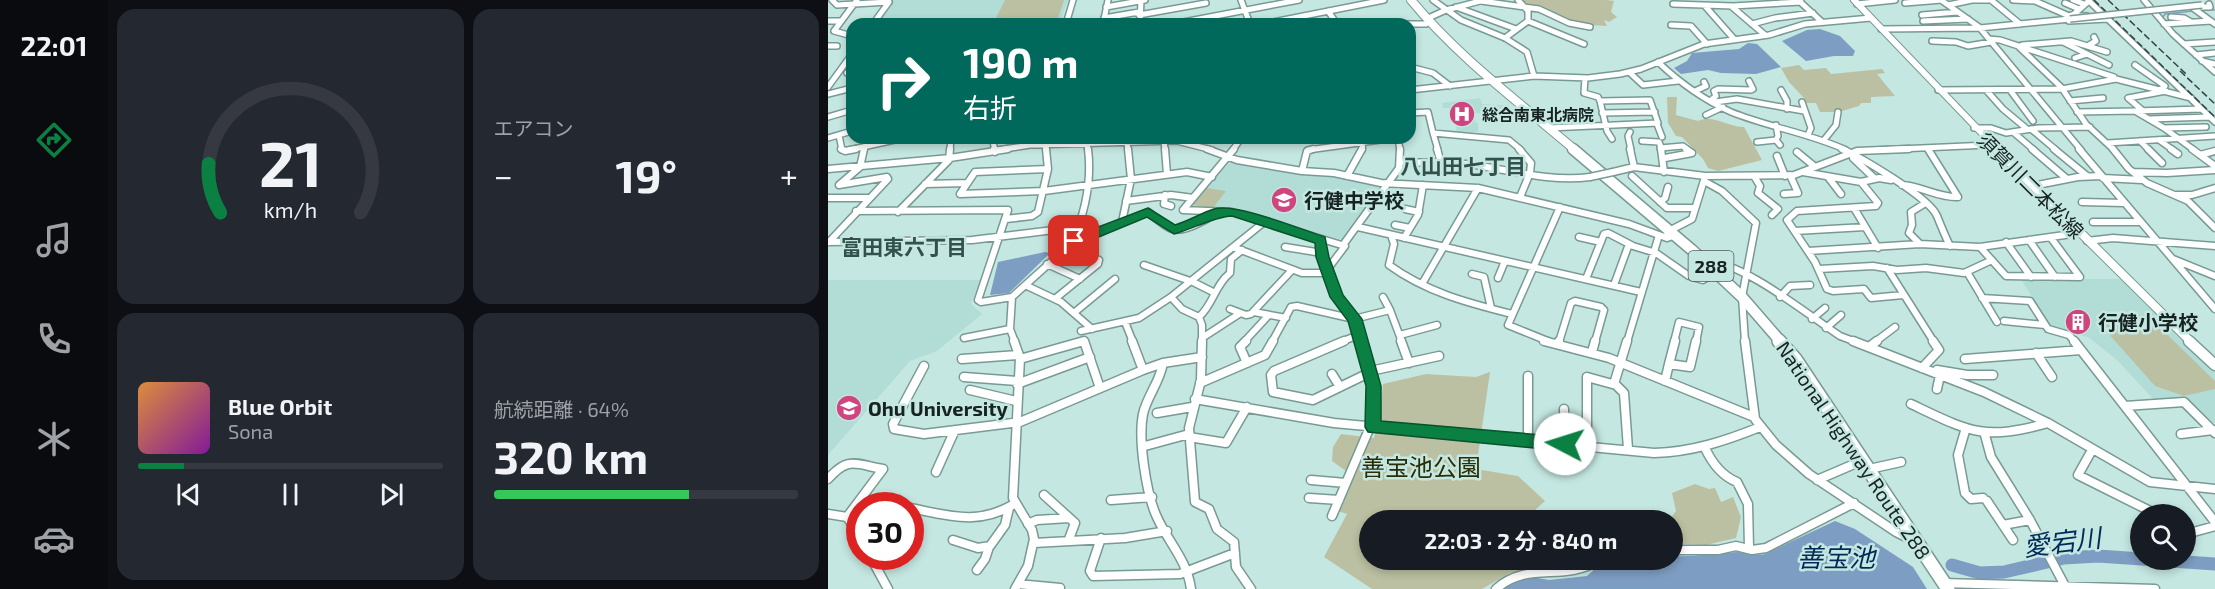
<!DOCTYPE html>
<html lang="ja">
<head>
<meta charset="utf-8">
<style>
  :root { --surface:#171b24; --page:#242831; --text:#f1f3f6; --muted:#9ea1a6; --line:#363941; --accent:#0b8043 }
  body { margin:0; font-family:"Exo 2","Noto Sans JP",sans-serif; background:var(--page); color:var(--text); height:100vh; display:flex; flex-direction:column; font-size:22px; white-space:nowrap }
  * { box-sizing:border-box; margin:0 }
  p { font-size:20px; color:var(--muted) }
  .icon { flex:none; width:33px; height:33px; fill:none; stroke:currentColor; stroke-width:2; stroke-linecap:round; stroke-linejoin:round }
  .map { position:relative; flex:1; overflow:hidden }
  .details { display:flex; flex-direction:column; gap:9px; padding:9px; background:#0d0f14; width:720px }
  .details>* { flex:none }
  .top-card { position:absolute; left:18px; top:18px; width:570px; height:126px; border-radius:18px; box-shadow:0 3px 9px #0003; background:#00695c; color:#fff; overflow:hidden }
  .tools { position:absolute; left:1302px; top:504px; display:grid; gap:12px }
  .tools a { display:grid; place-items:center; width:66px; height:66px; border-radius:50%; background:var(--surface); box-shadow:0 3px 9px #0003; font-size:30px }
  .speed { position:absolute; left:18px; top:492px; display:flex; gap:12px; font-size:30px; font-weight:700; text-align:center }
  .speed>* { display:grid; place-content:center; width:78px; height:78px; border-radius:50%; background:var(--surface); box-shadow:0 3px 9px #0003; line-height:1 }
  .speed .limit { border:9px solid #d22; background:#fff; color:#111 }
  .pin { position:absolute; display:grid; place-items:center; width:51px; height:51px; color:#fff; margin:-26px; border-radius:12px; box-shadow:0 3px 9px #0006 }
  .me { position:absolute; width:66px; margin:-33px; rotate:275deg; stroke-linejoin:round; filter:drop-shadow(0 0 4px #0008) }
  .turn { display:flex; align-items:center; gap:21px; height:126px; padding:0 18px; font-size:27px }
  .turn .icon { width:78px; height:78px; stroke-width:2.5 }
  .turn b { display:block; font-size:42px; line-height:51px }
  .big { font-size:45px; font-weight:700; line-height:1.1 }
  .details .tile { flex:1; display:flex; flex-direction:column; justify-content:center; gap:9px; min-width:0; padding:0 21px; border-radius:18px; background:var(--page) }
  .details .dial { align-items:center; gap:0 }
  .dial svg { height:156px; overflow:visible; fill:none; stroke:var(--line); stroke-width:7; stroke-linecap:round; text-anchor:middle }
  .dial text { fill:var(--text); stroke:none }
  .song { display:flex; align-items:center; gap:18px }
  .cover { width:72px; height:72px; border-radius:9px; background:linear-gradient(135deg,hsl(30 70% 55%),hsl(290 70% 35%)) }
  .played { height:6px; border-radius:3px; background:linear-gradient(90deg,var(--accent) 15%,var(--line) 15%) }
  .keys { display:flex; justify-content:space-around; direction:ltr }
  .heat { display:flex; justify-content:space-between; align-items:center; font-size:33px; direction:ltr }
  .charge { height:9px; border-radius:4px; background:linear-gradient(90deg,#34c759 64%,var(--line) 0) }
  .details .tiles { flex:1; display:grid; gap:9px; grid-template-columns:repeat(2,1fr) }
  .trip { position:absolute; left:531px; top:510px; width:324px; height:60px; border-radius:30px; background:var(--surface); box-shadow:0 3px 9px #0003; font-weight:700; line-height:60px; text-align:center }
  main { display:flex; flex:1; min-height:0 }
  .dock { display:flex; flex-direction:column; width:108px; justify-content:space-around; align-items:center; background:#090b0e; color:var(--muted) }
  .dock .icon { width:42px; height:42px }
  .dock .current { color:var(--accent) }
  .dock b { font-size:27px; color:var(--text) }
  .map>svg:first-child { display:block }
  .built { fill:#b1ddd6 }
  .green { fill:#bcc0a2 }
  .water { fill:#7e9dc2 }
  .lines { fill:none; stroke-linecap:round; stroke-linejoin:round }
  .stream { stroke:#7e9dc2; stroke-width:1.5 }
  .river { stroke:#7e9dc2; stroke-width:13 }
  .minor-far2-casing { stroke:#799a94; stroke-width:8 }
  .minor-far1-casing { stroke:#799a94; stroke-width:9 }
  .minor-casing { stroke:#799a94; stroke-width:11 }
  .major-far2-casing { stroke:#799a94; stroke-width:8 }
  .major-far1-casing { stroke:#799a94; stroke-width:10 }
  .major-casing { stroke:#799a94; stroke-width:13 }
  .highway-far2-casing { stroke:#799a94; stroke-width:10 }
  .highway-far1-casing { stroke:#799a94; stroke-width:13 }
  .highway-casing { stroke:#799a94; stroke-width:16 }
  .minor-far2 { stroke:#fff; stroke-width:5 }
  .minor-far1 { stroke:#fff; stroke-width:6 }
  .minor { stroke:#fff; stroke-width:8 }
  .major-far2 { stroke:#fff; stroke-width:6 }
  .major-far1 { stroke:#fff; stroke-width:8 }
  .major { stroke:#fff; stroke-width:10 }
  .highway-far2 { stroke:#fff; stroke-width:8 }
  .highway-far1 { stroke:#fff; stroke-width:10 }
  .highway { stroke:#fff; stroke-width:13 }
  .rail { stroke:#344442; stroke-width:1.5; stroke-dasharray:7 3; stroke-linecap:butt }
  .minor-bridge-far1-casing { stroke:#799a94; stroke-width:8; stroke-linecap:butt }
  .minor-bridge-casing { stroke:#799a94; stroke-width:9; stroke-linecap:butt }
  .minor-bridge-far1 { stroke:#fff; stroke-width:5 }
  .minor-bridge { stroke:#fff; stroke-width:6 }
  .route { fill:#0b8043; stroke:#07532c; stroke-width:1.5 }
  .labels { text-anchor:middle; dominant-baseline:central; stroke-width:5; stroke-linejoin:round; paint-order:stroke }
  .far-poi-label { font-size:16px; font-weight:bold; fill:#162321; stroke:#c5e7e1; text-anchor:start }
  .shield { fill:#c5e7e1; stroke:#4a5e5b; stroke-width:1.5 }
  .shield-label { font-size:18px; font-weight:bold; fill:#162321 }
  .street-label { font-size:20px; fill:#162321; stroke:#c5e7e1 }
  .poi-label { font-size:20px; font-weight:bold; fill:#162321; stroke:#c5e7e1; text-anchor:start }
  .neighbourhood-label { font-size:21px; font-weight:bold; fill:#32514c; stroke:#c5e7e1 }
  .near-park-label { font-size:24px; fill:#2a2d06; stroke:#c5e7e1 }
  .near-water-label { font-size:26px; font-style:italic; fill:#002a58; stroke:#c5e7e1 }
</style>
</head>
<body>
<main>
<nav class="dock">
<b>22:01</b>
<svg class="icon current" aria-label="directions" viewBox="0 0 24 24"><path d="M12 3l9 9-9 9-9-9zM9 14v-3h6M13 9l2 2-2 2"/></svg>
<svg class="icon" aria-label="music" viewBox="0 0 24 24"><path d="M9 18V5l10-2v13"/><circle cx="6" cy="18" r="3"/><circle cx="16" cy="16" r="3"/></svg>
<svg class="icon" aria-label="phone" viewBox="0 0 24 24"><path d="M5 4h4l2 5-3 2q2 4 5 5l2-3 5 2v4C11 20 4 13 5 4z"/></svg>
<svg class="icon" aria-label="climate" viewBox="0 0 24 24"><path d="M12 3v18M4 7l16 10M4 17L20 7"/></svg>
<svg class="icon" aria-label="car" viewBox="0 0 24 24"><path d="M5 17H2v-5l4-1 3-4h7l3 4 3 1v5h-3M9 17h6M6 11h13"/><circle cx="7" cy="17" r="2"/><circle cx="17" cy="17" r="2"/></svg>
</nav>
<section class="details">
<div class="tiles">
<div class="tile dial"><svg viewBox="0 0 100 80">
<path d="M14 69A42 42 0 1 1 86 69"/>
<path d="M14 69A42 42 0 0 1 8 44" stroke="#0b8043"/>
<text x="50" y="56" font-size="32" font-weight="700">21</text>
<text x="50" y="72" font-size="11">km/h</text>
</svg></div>
<div class="tile"><p>エアコン</p>
<div class="heat"><a>−</a><b class="big">19°</b><a>+</a></div>
</div>
<div class="tile">
<div class="song"><i class="cover"></i><div><b>Blue Orbit</b><p>Sona</p></div></div>
<div class="played"></div>
<div class="keys"><svg class="icon" aria-label="previous" viewBox="0 0 24 24"><path d="M18 5L8 12l10 7zM5 5v14"/></svg><svg class="icon" aria-label="pause" viewBox="0 0 24 24"><path d="M8 5v14M16 5v14"/></svg><svg class="icon" aria-label="next" viewBox="0 0 24 24"><path d="M6 5l10 7-10 7zM19 5v14"/></svg></div>
</div>
<div class="tile"><p>航続距離 · 64%</p><b class="big">320 km</b><div class="charge"></div></div>
</div>
</section>
<div class="map">
<svg width="1387" height="589" viewBox="0 0 1387 589">
  <rect width="100%" height="100%" fill="#c5e7e1"/>
  <path class="built" d="M65 0H240L231 24H48Z
    M652 98 654 104 675 105 676 115 647 113V122L650 123V132L628 133 629 118 621 119V108H615L614 103Z
    M402 162 504 176 550 186V195L515 240 435 219 362 206Z
    M1193 279H1293L1387 371V423H1384L1361 400 1327 401 1289 360 1260 337 1223 328Z
    M0 280H152L143 304 154 314 109 351 82 361 0 455Z"/>
  <path class="green" d="M177 0H236L229 21 223 24H165Z
    M694 0H778L786 1 783 12 789 17 781 22 776 20 779 26 745 24 698 6Z
    M971 65 976 70 998 68 1003 74 1054 69 1057 73 1049 74 1067 96 1043 97V103H1033L1031 106 1011 112H992L988 103H978L976 98 961 82 953 68Z
    M839 97H849L848 115 870 121C885 114 900 127 916 127L934 160 890 171 880 168 875 159 854 137 848 136 840 123Z
    M379 188 398 191 385 208 365 205Z
    M1319 315 1387 381V389L1356 396 1327 386 1272 324 1273 316Z
    M662 372 648 469 690 476 717 501 696 520H542V560H712L705 569 682 573 654 589H544L496 557 519 514 507 510 518 471 504 461 505 447 513 434 546 438 552 415 555 384 598 374 648 377Z
    M867 484 881 489 887 488 893 502 905 497 913 517 908 538 878 545 855 544 842 519 848 511 844 493Z"/>
  <path class="water" d="M992 29 1012 36 1027 51 1025 56H1006L978 61 954 41 979 30Z
    M920 43 929 44 953 67 928 74 893 73 880 70 853 74 846 68 859 61 864 53 911 49Z
    M217 252 222 253 181 293 162 295 170 262Z
    M1007 521 1027 529 1085 567 1099 589H676L680 583 698 576 721 580 759 576 770 566 783 560H844L845 556C866 557 887 553 909 552 919 552 927 556 937 554Z"/>
  <g class="lines">
    <path class="stream" d="M1378 9 1387 10
      M1334 18 1337 14 1365 11"/>
    <path class="river" d="M1124 565 1152 573 1176 572 1236 558 1270 556 1387 564"/>
    <g class="minor-far2-casing">
      <path id="minor-far2" d="M4 0 9 5 61 2
        M413 0 422 24
        M605 0 633 20 677 38 699 52 706 76
        M970 0 994 22
        M1113 0 1151 27 1253 150
        M1146 0H1162
        M1163 0 1192 24
        M1185 0 1207 1 1241 16
        M1245 0 1256 4
        M1260 0 1387 122
        M1316 0 1345 34 1387 72
        M653 1 711 9 741 23 762 27
        M1077 3 1114 0
        M1237 3 1251 9
        M845 4 905 6 973 2
        M1029 4 1067 0
        M1120 5 1144 0
        M877 6 906 39
        M903 6 937 35
        M278 7 317 0
        M628 7 688 29
        M1369 7H1382L1381 4
        M1365 8 1387 24
        M500 11 509 24
        M311 15 378 3
        M1094 15 1129 12
        M1245 15 1261 1
        M1343 17 1356 18 1363 22
        M276 18 311 12
        M598 19 618 10 656 0
        M0 21H13
        M700 21 756 44
        M1095 21 1140 19
        M1241 21 1280 19
        M45 24 61 2
        M238 24 245 0
        M275 24 280 0
        M312 24 313 0
        M345 24 471 0
        M435 24 556 0
        M574 24H598
        M924 24 947 18 985 13
        M1336 24 1383 21
        M843 25 863 26 879 44
        M1053 29 1152 28 1242 19 1243 15 1259 16
        M24 36 6 31 29 0
        M677 38 700 21V11L690 0
        M1161 39 1172 40 1286 77
        M1104 41 1128 42 1140 46 1163 42
        M1235 42 1281 65
        M1356 44 1387 42
        M1194 45 1243 41 1279 52
        M1261 45 1268 41 1266 37
        M0 46H9
        M1191 47 1233 87 1258 124 1286 150
        M1368 55 1387 53
        M1247 58 1259 54
        M1374 61 1387 64
        M830 62C851 82 876 100 903 112 940 127 981 133 1018 150
        M1307 65 1337 86 1333 89
        M582 67 605 73 622 86
        M801 72 815 85 850 81
        M19 73 24 72
        M0 87 24 54
        M582 90 706 76 760 78 792 74 813 69 876 44 941 35 977 24 1043 18
        M953 90 959 101V109
        M1110 90 1234 89 1288 79 1363 98
        M1158 90 1175 109 1199 129
        M1182 90 1205 121
        M867 91 878 86 876 82
        M0 94 24 88
        M883 100 888 96 886 91 890 89 923 90 925 89 921 81
        M772 101 779 131 784 139
        M1242 101 1275 98
        M887 102 909 99 976 111
        M974 102 983 128 980 135
        M1314 110 1300 98 1338 91
        M1308 111 1373 109
        M1249 112 1307 111 1336 128 1366 150
        M582 113 600 112 605 133
        M774 113 827 112
        M878 115 895 107
        M0 117 24 110
        M1321 119 1382 117
        M829 124 834 137
        M948 125 950 136 948 140 952 145
        M721 128 830 123 822 100 772 101 770 97 756 93 757 78
        M1146 128H1163L1178 133 1210 128 1262 127
        M1336 128 1378 127
        M1203 129 1228 150
        M802 132 800 136 803 150
        M1185 132 1206 150
        M11 135 14 150
        M0 138 24 131
        M164 138 167 150
        M258 138 260 150
        M570 138 572 150
        M996 140 1008 125 1010 112
        M1331 140 1345 150
        M165 141 177 138
        M336 141 337 150
        M814 141 831 142 834 150
        M1312 141 1321 150
        M299 142 300 150
        M929 142 948 140
        M1280 143 1387 136
        M218 144V150
        M832 148 855 146 860 150
        M21 150 76 138
        M36 150 37 146
        M122 150 123 138
        M170 150 202 145 349 141 384 150
        M405 150 413 138
        M480 150 567 138
        M534 150 535 141
        M610 150 605 133 681 140 693 150
        M1048 150 1161 145"/>
    </g>
    <g class="minor-far1-casing">
      <path id="minor-far1" d="M13 149 17 151 28 149
        M166 149 167 152
        M337 149 339 174
        M379 149 409 160 474 171 506 173 553 183 650 188 801 224 839 238 848 235
        M406 149 355 210 404 212 517 246 502 266 500 273 509 297 526 319 533 342
        M609 149 613 163
        M691 149 703 163 702 173 692 197
        M802 149 806 167
        M833 149 836 172
        M1014 149C1034 158 1102 198 1109 216 1113 226 1117 236 1122 246
        M1204 149 1239 179
        M1226 149 1259 176
        M1251 149 1387 309
        M1285 149 1301 169 1319 183 1360 201 1387 228
        M1320 149 1334 163
        M1343 149 1350 154
        M1364 149 1387 166
        M969 152 986 166
        M1372 155 1387 151
        M949 156 957 176
        M837 158 864 153 858 149
        M1025 158 1047 179
        M573 162C597 163 623 162 647 165 686 171 723 182 762 177
        M0 169 122 158 180 149
        M220 169 147 172 132 194 216 191 359 172 384 177
        M474 171 479 151 485 149
        M785 172 806 167 877 176 966 175 1029 151 1081 149
        M975 172 1033 182 1051 178 1063 180
        M1305 172 1339 173 1387 170
        M519 176 534 149
        M804 176 839 208H867
        M926 176 932 186 930 193 950 209 944 215
        M1000 177 1013 194
        M1275 178 1314 180
        M876 181 894 191 928 223 914 297 917 342
        M1033 182 1050 203 1048 206 969 211 959 220 987 262 999 289 1005 291 1036 289 1043 298 1075 295
        M97 184 139 183
        M1074 185C1094 186 1110 198 1130 197L1100 149
        M1204 186 1250 177 1273 176
        M956 194 970 193 962 175
        M337 195 336 204 343 206
        M1349 195H1364L1387 188
        M0 198H40
        M298 201 343 195 365 198
        M832 202 837 198 840 187
        M1254 202 1296 203
        M1096 204 1083 212 1084 225 1081 233 1092 244 1152 247 1251 233
        M1026 208 1050 248
        M577 209 591 212
        M28 211 180 210 150 300 153 302 184 297
        M70 212 121 160 122 149
        M178 219 204 216 210 212 220 169 218 149
        M294 222 303 179 300 149
        M1265 222H1312
        M567 225 582 228
        M530 227 813 292
        M967 231 1037 227
        M839 232 864 219 877 177
        M563 235 566 244 561 265C598 292 640 303 684 314
        M751 237 773 242
        M576 238 590 215 595 185
        M493 240 495 257 501 269
        M1201 240 1227 277
        M1259 241 1285 238 1387 246
        M0 242 144 240 250 227
        M1 242 60 179 59 177 11 185 32 167 36 149
        M1178 242 1203 277
        M244 243C257 213 264 181 260 149
        M515 245 571 168 572 149
        M405 247 474 273H500
        M457 247 494 253
        M1152 247 1178 276 1252 277 1223 238
        M980 251 1092 244
        M1345 259 1387 276
        M877 261C914 261 980 315 1012 336L1028 342
        M219 264 252 279
        M316 265 365 282 387 293
        M1059 268 1106 342
        M991 269 1045 266 1069 270 1098 268 1136 273 1164 260
        M1139 272 1169 322
        M644 274 656 277 663 308
        M670 278 677 261
        M758 279 776 234 780 233 805 246 828 253 861 276 875 280 885 274
        M594 284 650 188
        M197 285 233 302 264 329
        M786 285 801 244
        M555 297 562 310
        M952 297 962 286 982 285
        M228 298 270 264 271 260 242 246
        M1154 298 1202 301 1220 329 1241 335 1247 342
        M402 309 418 315 423 314 464 270
        M247 312 287 279
        M426 312 458 318
        M371 317C385 305 387 285 402 273L403 259 414 250
        M984 319 997 308
        M1176 321 1217 325
        M297 322 305 342
        M998 328 1013 315
        M253 331 311 318 343 297
        M572 335 609 325
        M136 338 182 329
        M374 338 411 314
        M187 342 182 329 184 297 244 243 320 212C327 217 335 226 344 229 356 233 378 220 388 213
        M251 342H256
        M374 342V325L371 317 354 309 343 297 435 223
        M416 342 439 317
        M444 342 463 307 469 306 526 319 562 310 574 342
        M513 342 530 335
        M722 342 680 325 732 207
        M731 342 743 303 747 301 773 307 776 310 767 342
        M799 342 831 235
        M846 342 851 322 871 327 868 342
        M1047 342 1067 327"/>
    </g>
    <g class="minor-casing">
      <path id="minor" d="M186 341 192 358 185 498 204 530 206 539 200 566 187 589
        M304 341 315 370
        M374 341 373 380 361 428 367 502 381 509 389 529 406 542 408 567 423 589
        M418 341 412 347 419 363
        M516 341 446 371 443 375 445 392 485 400 547 370 611 356
        M532 341 546 389 545 427
        M573 341 581 363
        M716 341 781 358 926 417
        M917 341 927 419 948 445 981 474 1068 532 1080 538 1086 537
        M1025 341 1156 392 1220 423 1322 482 1387 489
        M1246 341 1387 522
        M730 344 731 341
        M1041 347 1049 341
        M764 352 767 341
        M1208 353 1224 377
        M134 359 191 355
        M192 359 256 341 272 388
        M1137 359 1253 350
        M335 363C332 382 319 396 315 414 310 439 318 492 328 515 339 541 359 559 363 589
        M841 364 862 367 868 341
        M841 364 847 341
        M96 366 65 424 66 429 96 434 192 422 315 370 335 363 374 357
        M1094 368 1111 350 1105 341
        M1109 370 1139 375H1165
        M504 374 512 387
        M700 376V441
        M136 377 189 381
        M837 381 841 364
        M372 383 437 355 445 341
        M189 384 262 357
        M786 384 799 341
        M1109 389 1112 375
        M142 390 188 401
        M367 399 506 423 826 453C864 452 897 441 932 427
        M1083 404C1142 432 1155 441 1220 423
        M1297 406 1356 402 1387 433
        M736 409 737 444
        M329 413 364 407
        M1137 431 1130 455 1137 493 1143 499 1155 498
        M1353 434 1385 430
        M1157 435 1163 457 1202 520 1237 586
        M361 437 398 443 419 407
        M759 445V377L788 385 796 393 800 449
        M317 446 361 434
        M877 448C884 463 894 476 909 482L920 504 921 548
        M1264 450 1250 475 1328 514
        M1041 469 1073 462
        M108 472 126 432
        M0 479C20 456 27 464 55 469L19 517
        M483 480 518 483
        M989 480 1031 462
        M216 495 247 523 241 539
        M481 498 511 500
        M283 500 324 497
        M32 501 66 506
        M1159 501 1185 540
        M82 508C122 516 151 526 188 503
        M0 514 19 517 32 536
        M504 516 542 427
        M200 524 209 520 241 518
        M1175 525 1202 520
        M1358 534 1387 526
        M273 538 262 571 265 576 352 574 407 553
        M125 540 150 548 162 546 177 525 181 508
        M206 543 297 538 339 531
        M844 550H890L908 546 924 550 938 548 1026 503
        M42 556 60 589
        M149 570 157 559 161 547
        M1115 583 1327 589
        M190 584 232 588
        M668 589C700 560 736 583 771 560"/>
    </g>
    <g class="major-far2-casing">
      <path id="major-far2" d="M1026 0 1170 150"/>
    </g>
    <g class="major-far1-casing">
      <path id="major-far1" d="M1168 149 1363 342"/>
    </g>
    <g class="major-casing">
      <path id="major" d="M1361 341 1387 365"/>
    </g>
    <g class="highway-far2-casing">
      <path id="highway-far2" d="M583 0C630 57 691 102 747 150"/>
    </g>
    <g class="highway-far1-casing">
      <path id="highway-far1" d="M745 149 864 250 914 297 953 342"/>
    </g>
    <g class="highway-casing">
      <path id="highway" d="M951 341 967 359 1120 589"/>
    </g>
    <use href="#minor-far2" class="minor-far2"/>
    <use href="#minor-far1" class="minor-far1"/>
    <use href="#minor" class="minor"/>
    <use href="#major-far2" class="major-far2"/>
    <use href="#major-far1" class="major-far1"/>
    <use href="#major" class="major"/>
    <use href="#highway-far2" class="highway-far2"/>
    <use href="#highway-far1" class="highway-far1"/>
    <use href="#highway" class="highway"/>
    <path class="rail" d="M1266 0 1387 117
      M1280 0 1358 74
      M1352 71 1387 104"/>
    <g class="minor-bridge-far1-casing">
      <path id="minor-bridge-far1" d="M1242 19 1374 5"/>
    </g>
    <g class="minor-bridge-casing">
      <path id="minor-bridge" d="M762 177 785 172"/>
    </g>
    <use href="#minor-bridge-far1" class="minor-bridge-far1"/>
    <use href="#minor-bridge" class="minor-bridge"/>
  </g>
  <path class="route" d="M320 208 347 225C361 221 373 213 386 209 409 203 472 229 497 237L501 257 515 295 534 319 553 386V421L737 437 743 439 745 444 743 449 737 451 540 432 537 427 538 386 520 321 502 297 488 257 487 243 404 216C385 217 365 229 346 234L319 217 249 246H240L238 243 241 238Z"/>
  <defs>
    <g id="hospital-disc" transform="scale(1.35)"><circle r="9.5" fill="#ce457f" stroke="#c5e7e1"/><path d="M-5-5h3v3.5h4V-5h3V5h-3V1.5h-4V5h-3Z" fill="#fff"/></g>
    <g id="school-disc" transform="scale(1.35)"><circle r="9.5" fill="#ce457f" stroke="#c5e7e1"/><path d="M0-5L7-2L0 1L-7-2ZM-4 1L0 2.5L4 1V4Q0 6-4 4Z" fill="#fff"/></g>
    <g id="building-disc" transform="scale(1.35)"><circle r="9.5" fill="#ce457f" stroke="#c5e7e1"/><path d="M-4-6H4V6H1V3H-1V6H-4ZM-2.5-4.3h1.7v1.8h-1.7ZM.8-4.3h1.7v1.8H.8ZM-2.5-1h1.7V.8h-1.7ZM.8-1h1.7V.8H.8Z" fill="#fff"/></g>
    <g id="university-disc" transform="scale(1.35)"><circle r="9.5" fill="#ce457f" stroke="#c5e7e1"/><path d="M0-5L7-2L0 1L-7-2ZM-4 1L0 2.5L4 1V4Q0 6-4 4Z" fill="#fff"/></g>
  </defs>
  <g fill-rule="evenodd">
    <use href="#hospital-disc" x="634" y="114"/>
    <use href="#school-disc" x="456" y="200"/>
    <use href="#building-disc" x="1250" y="322"/>
    <use href="#university-disc" x="21" y="408"/>
  </g>
  <g class="labels">
    <g class="far-poi-label">
      <text x="654" y="114">総合南東北病院</text>
    </g>
    <rect class="shield" x="860.5" y="251" width="45" height="30" rx="4.5"/>
    <g class="shield-label">
      <text x="883" y="266">288</text>
    </g>
    <g class="street-label">
      <text transform="translate(1203 185) rotate(45)">須賀川二本松線</text>
      <text transform="translate(1026 450) rotate(56)">National Highway Route 288</text>
    </g>
    <g class="poi-label">
      <text x="476" y="200">行健中学校</text>
      <text x="1270" y="322">行健小学校</text>
      <text x="40" y="408">Ohu University</text>
    </g>
    <g class="neighbourhood-label">
      <text x="635" y="165">八山田七丁目</text>
      <text x="76" y="246">富田東六丁目</text>
    </g>
    <g class="near-park-label">
      <text x="593" y="466">善宝池公園</text>
    </g>
    <g class="near-water-label">
      <text transform="translate(1234 541) rotate(-7)">愛宕川</text>
      <text x="1008" y="556">善宝池</text>
    </g>
  </g>
</svg>
<div class="tools">
<a><svg class="icon" aria-label="search" viewBox="0 0 24 24"><circle cx="10" cy="10" r="6"/><path d="M15 15l6 6"/></svg></a>
</div>
<div class="speed"><div class="limit">30</div></div>
<div class="pin" style="left:246px;top:241px;background:#d93025"><svg class="icon" aria-label="arrive" viewBox="0 0 24 24"><path d="M6 21V4h12l-3 4 3 4H6"/></svg></div>
<svg class="me" style="left:737px;top:444px" viewBox="-20 -20 40 40"><circle r="19" fill="#fff"/><path d="M0-13L10 11 0 6-10 11z" fill="#0b8043"/></svg>
<div class="trip">22:03 · 2 分 · 840 m</div>
<div class="top-card">
<div class="turn"><svg class="icon" aria-label="right" viewBox="0 0 24 24"><path d="M7 20v-9h11M14 6l5 5-5 5"/></svg><div><b>190 m</b>右折</div></div>
</div>
</div>
</main>
</body>
</html>
